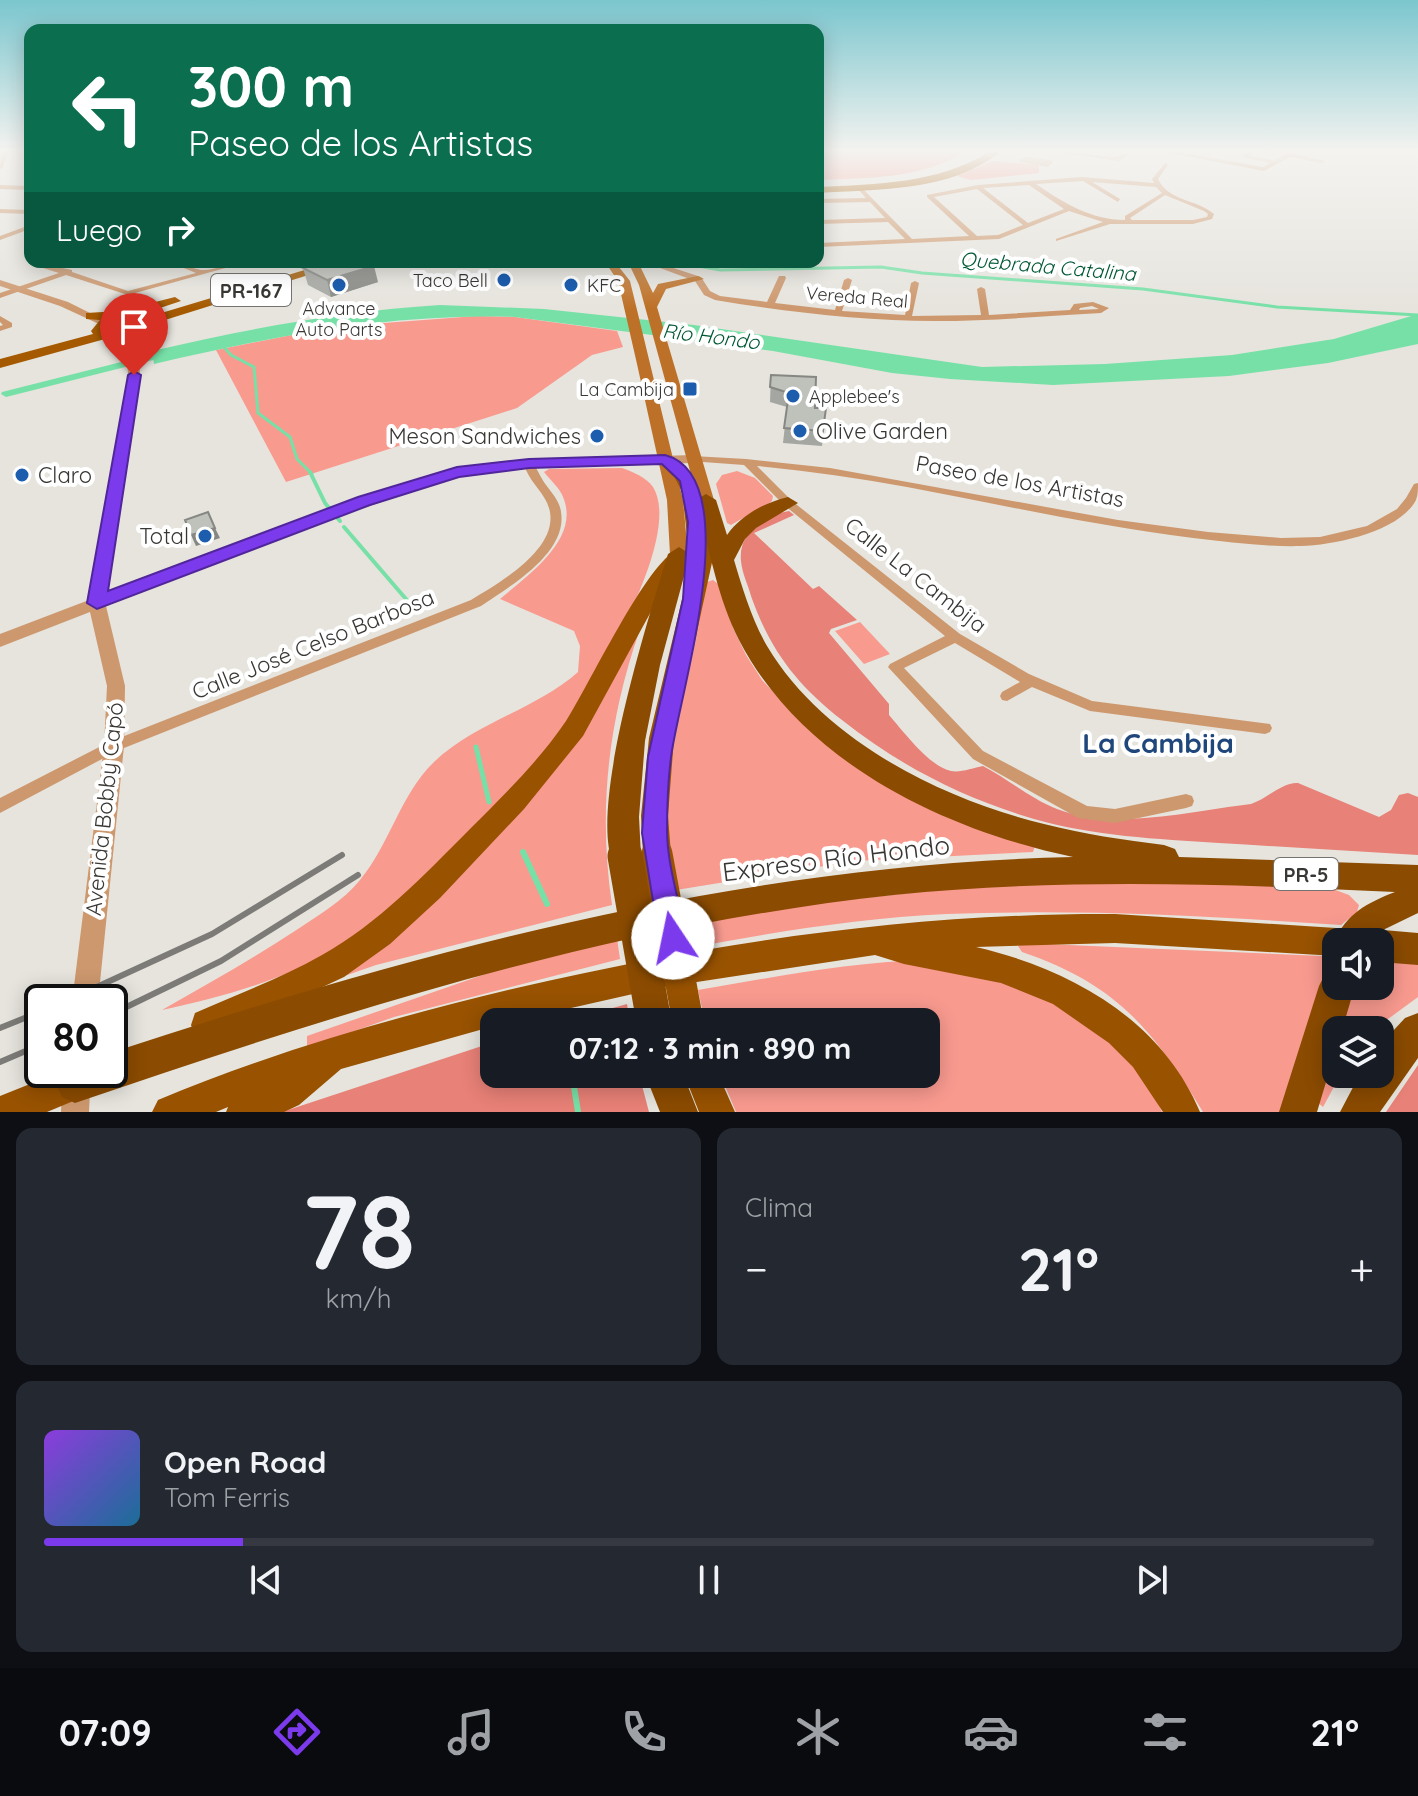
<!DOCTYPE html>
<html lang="es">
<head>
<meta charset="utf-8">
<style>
  :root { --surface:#171b24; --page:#242831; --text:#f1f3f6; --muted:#9ea1a6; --line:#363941; --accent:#7c3aed }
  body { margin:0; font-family:Quicksand,sans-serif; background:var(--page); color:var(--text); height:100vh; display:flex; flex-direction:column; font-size:30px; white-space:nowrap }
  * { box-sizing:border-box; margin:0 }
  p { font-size:26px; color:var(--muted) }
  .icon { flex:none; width:44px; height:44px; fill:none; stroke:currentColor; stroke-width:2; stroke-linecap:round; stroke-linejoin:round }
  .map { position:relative; height:1112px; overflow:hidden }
  .details { display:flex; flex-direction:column; gap:16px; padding:16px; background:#0d0f14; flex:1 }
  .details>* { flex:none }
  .banner { position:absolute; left:24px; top:24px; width:800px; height:244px; border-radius:16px; box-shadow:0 4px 20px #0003; background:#0b6e4f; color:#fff; overflow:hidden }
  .tools { position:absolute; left:1322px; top:928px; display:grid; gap:16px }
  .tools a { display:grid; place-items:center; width:72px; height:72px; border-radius:16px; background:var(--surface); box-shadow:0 4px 20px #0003; font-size:40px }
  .speed { position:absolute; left:24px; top:984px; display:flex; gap:16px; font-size:40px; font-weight:700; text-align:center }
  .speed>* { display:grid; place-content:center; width:104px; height:104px; border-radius:50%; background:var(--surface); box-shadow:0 4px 20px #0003; line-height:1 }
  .speed .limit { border:4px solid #111; border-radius:12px; background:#fff; color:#111 }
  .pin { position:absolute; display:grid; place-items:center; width:68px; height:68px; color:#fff; margin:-82px -34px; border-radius:50% 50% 50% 0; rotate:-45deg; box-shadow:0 0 8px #0007 }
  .pin .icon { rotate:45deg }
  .me { position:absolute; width:88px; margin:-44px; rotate:349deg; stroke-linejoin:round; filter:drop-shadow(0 0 6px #0008) }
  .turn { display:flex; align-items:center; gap:28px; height:168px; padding:0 32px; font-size:36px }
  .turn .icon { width:104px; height:104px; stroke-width:2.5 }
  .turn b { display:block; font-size:56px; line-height:68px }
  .then { display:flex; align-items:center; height:76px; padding:0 32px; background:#0003; gap:16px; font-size:30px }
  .big { font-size:60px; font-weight:800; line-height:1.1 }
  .details .card { flex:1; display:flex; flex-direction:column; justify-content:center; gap:12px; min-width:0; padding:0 28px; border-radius:16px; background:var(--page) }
  .details .dial { align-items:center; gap:0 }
  .dial b { font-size:104px; line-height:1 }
  .song { display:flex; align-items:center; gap:24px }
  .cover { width:96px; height:96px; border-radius:12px; background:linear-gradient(135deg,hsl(270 70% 55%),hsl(200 70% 35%)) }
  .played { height:8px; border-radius:4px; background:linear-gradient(90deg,var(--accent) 15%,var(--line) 15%) }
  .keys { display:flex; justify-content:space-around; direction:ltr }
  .heat { display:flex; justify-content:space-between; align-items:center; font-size:44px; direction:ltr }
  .details .tiles { flex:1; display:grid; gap:16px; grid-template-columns:1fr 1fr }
  .card:last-child { grid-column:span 2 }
  .trip { position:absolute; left:480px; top:1008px; width:460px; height:80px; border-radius:16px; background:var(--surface); box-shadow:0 4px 20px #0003; font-weight:800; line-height:80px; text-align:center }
  .tabs { display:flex; height:128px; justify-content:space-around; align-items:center; background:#090b0e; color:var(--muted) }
  .tabs .icon { width:56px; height:56px }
  .tabs .current { color:var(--accent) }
  .tabs b { font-size:36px; color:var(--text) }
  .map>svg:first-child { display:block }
  .green { fill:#f99a8f }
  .forest { fill:#e88177 }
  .water { fill:#77e0a7 }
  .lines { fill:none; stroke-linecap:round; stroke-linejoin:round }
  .stream-far3 { stroke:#77e0a7; stroke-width:3 }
  .stream-far2 { stroke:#77e0a7; stroke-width:4 }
  .stream-far1 { stroke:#77e0a7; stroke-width:5 }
  .stream { stroke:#77e0a7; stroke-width:6 }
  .canal { fill:#77e0a7; fill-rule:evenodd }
  .minor { fill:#cd986e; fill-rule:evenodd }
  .tertiary { fill:#cd986e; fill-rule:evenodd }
  .secondary { fill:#bd7128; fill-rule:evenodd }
  .primary { fill:#a55a01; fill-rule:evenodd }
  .trunk { fill:#985200; fill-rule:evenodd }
  .motorway { fill:#8b4b00; fill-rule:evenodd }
  .rail { stroke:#7d7b77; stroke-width:6 }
  .trunk-bridge { stroke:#985200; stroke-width:31 }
  .motorway-bridge { stroke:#8b4b00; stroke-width:35 }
  .wall { fill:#a4a6a1 }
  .shaded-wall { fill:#868783 }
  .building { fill:#bfc1bb; stroke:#868783; stroke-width:2 }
  .route { fill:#7c3aed; stroke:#51269a; stroke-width:2 }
  .poi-dot { fill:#1d5dae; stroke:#fff; stroke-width:3 }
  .labels { text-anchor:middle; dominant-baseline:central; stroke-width:8; stroke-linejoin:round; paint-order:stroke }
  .far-poi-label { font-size:18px; fill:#383734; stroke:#fff; text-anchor:end }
  .far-street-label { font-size:18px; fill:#383734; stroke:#fff }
  .far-water-label { font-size:20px; font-style:italic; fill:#005835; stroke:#fff }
  .shield { fill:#fff; stroke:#747371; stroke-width:2 }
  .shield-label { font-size:20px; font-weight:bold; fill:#383734 }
  .poi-label { font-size:22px; fill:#383734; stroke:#fff; text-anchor:start }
  .street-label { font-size:22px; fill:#383734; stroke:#fff }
  .near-street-label { font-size:26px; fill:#383734; stroke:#fff }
  .near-neighbourhood-label { font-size:28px; font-weight:bold; fill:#20477c; stroke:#fff }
</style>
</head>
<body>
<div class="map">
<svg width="1418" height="1112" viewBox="0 0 1418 1112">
  <rect width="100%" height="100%" fill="#e6e4dd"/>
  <path class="green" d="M818 152H964C923 179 866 178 818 180Z
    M993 161 1039 165V173L971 180 957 176Z
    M476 316 515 317 617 331 623 347 592 355 517 408 286 482 216 350 332 327Z
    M622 468C633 472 646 477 653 487 686 540 582 707 546 749 485 820 417 893 339 946 288 980 221 997 162 1010 208 984 254 958 298 929 320 914 343 901 360 880 390 844 400 795 434 762 476 722 535 710 578 672L580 646 574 631 500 599C528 575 581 539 563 497 560 488 550 480 544 472L549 469Z
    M737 471 755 478 773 496 772 501C760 510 744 517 731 525L727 523 716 484 722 475Z
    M713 580 722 587 733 628 746 655 762 680 805 726 1035 846 1033 852 855 861 676 890 667 844 668 740 707 582Z
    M860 622 890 654 864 664 835 631Z
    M639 632C608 722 598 811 612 905L376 965 307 989 430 897Z
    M1052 878 1330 888 1349 895 1359 905 1357 912 1341 925C1210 916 1079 909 947 914 860 918 774 932 689 948L684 926 797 905Z
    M617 938 620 959 394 1017 307 1048V1036L497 970Z
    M1022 943 1322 956 1329 961V967L1281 1112H1203C1153 1029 1116 984 1022 952L1018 946Z
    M926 960C951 966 981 969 1005 979 1067 1004 1135 1047 1162 1112H736L720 1074H926V1022H705L698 990C774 977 849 962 926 960Z
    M1380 960 1418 964V997L1373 1030H1336V1074H1341L1323 1107 1315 1100 1347 986H1380Z"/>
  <path class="forest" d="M789 511 794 515 754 533 813 589 819 586 857 620 831 629 829 633 889 704V715C903 731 930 767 951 771 960 773 973 768 983 766 1008 779 1031 799 1057 809 1113 831 1192 811 1251 804 1267 799 1282 782 1298 783L1379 817 1391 810 1399 795 1408 793 1418 797V855C1352 851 1285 847 1219 843 1157 839 1093 836 1034 819 963 798 900 766 842 720 797 685 770 650 751 596 748 585 742 573 741 561 738 533 763 515 789 511Z
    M627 1004 630 1022H563Z
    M494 1042V1074H639L649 1112H282Z
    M1418 1065V1112H1386Z"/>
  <path class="water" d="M440 305 544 309 694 325 982 367 1105 364 1232 355 1334 339 1418 314V344L1328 363 1229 376 1053 385 950 379 892 373 773 351 515 317C392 313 273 336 154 364L152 351C247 329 342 311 440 305Z"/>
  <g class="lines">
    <path class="stream-far3" d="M676 262 720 270 881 267 922 273 1143 289 1277 307 1418 315
      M222 345 231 355 254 367 258 413 290 437 297 459 312 474"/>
    <path class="stream-far2" d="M310 472 325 503 340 521
      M344 527 412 606"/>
    <path class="stream-far1" d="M476 747 489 802"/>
    <path class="stream" d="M523 852 547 904
      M572 1074 578 1112"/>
    <path class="canal" d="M153 354 158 357 157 359 6 397 1 394 2 392Z"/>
    <path class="minor" d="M2 152H8L3 167 0 169Z
      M1059 152C1077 152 1095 156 1113 157 1121 157 1125 152 1132 152L1119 161Z
      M1165 152H1178L1263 167 1270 163 1242 157 1248 152H1253L1250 156 1274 161 1289 152H1296L1294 154 1325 161 1322 163 1290 157 1264 171Z
      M1025 157 1050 160 1053 162 1048 167 1020 162V160Z
      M1165 163 1168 165 1158 179C1169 202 1197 199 1214 214L1212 219 1193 224H1110L1056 241V239L1103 222 1069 211 999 239 818 247V243L905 239 888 222 818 224V220L885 218 870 202 818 203V199L866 198 856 187 859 185 912 239 969 236 927 197V195L978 185 1082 177 1154 183 1152 179ZM1083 181 1118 202 1120 199 1092 182 1156 187 1162 193 1125 216V220C1091 220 1064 203 1036 184ZM1029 185 1064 209 1028 223 983 188ZM977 189 1023 225 998 235 977 236 934 197ZM1165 195 1204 211 1208 214 1207 217 1193 220H1132L1130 218Z
      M0 185 30 186V190L0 189Z
      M0 209 30 210V214L0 213Z
      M30 225V229L0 240V236Z
      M30 261 72 270V272L128 291 196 273 169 262C181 262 190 268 201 270 214 271 232 262 247 262L128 295 66 275 0 298V293L59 273 30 264Z
      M644 262H655L701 277 710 291 720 296 767 302 779 276H785L786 278 775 303 835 310 844 280 848 278 852 280 842 311 905 315 911 283 915 281 919 283 912 316 981 315 977 289 981 287 985 289 989 315 1070 310 1074 304 1093 302 1109 308 1101 313C1046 316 991 321 935 321 864 321 786 312 715 300L704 295 695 281ZM1092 306 1099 309 1079 310 1080 308Z
      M0 316 12 323V327L0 331V326L3 325 0 322Z
      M693 456 746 459 830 468 1118 520 1208 532 1281 538 1320 537 1367 526 1397 509 1406 498 1414 484 1418 483C1418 489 1418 495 1416 500 1399 532 1335 545 1301 546 1265 547 1229 542 1193 538 1096 526 1002 505 907 487 857 478 807 471 757 466L792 501 960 634 1029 674 1092 701 1270 724 1272 728 1270 732 1265 734 1090 711 1032 687 1007 701 1002 700 1000 696 1002 692 1020 682 955 643 904 668 983 751 1087 806 1115 809 1186 794 1192 796 1194 801 1192 806 1186 808 1115 823 1078 818 973 759 888 667 890 664 945 636 784 505 744 465 689 461 688 459Z
      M529 461C537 465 540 478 546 485 552 493 560 502 561 512 568 553 509 587 481 606L119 750 0 813V798L109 742 471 600C499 583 561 548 549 508 545 494 532 484 526 470L524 464Z"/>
    <path class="tertiary" d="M0 280 68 302 108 322 99 324 60 306 0 286Z
      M120 333 124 334 139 355 140 375 107 593 282 526 457 468 529 460 693 455 700 459 693 463 529 468 459 476 292 532 106 606 125 686 124 746 98 1002H72L104 746 107 686 90 612 0 647V634L89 600 128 375 127 355 114 336Z
      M63 1070H91L89 1112H61Z"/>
    <path class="secondary" d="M605 262H615L630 281 683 500 688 554 685 558H673L670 554 667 500 637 364 618 281Z
      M628 262H638L653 293 658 284 698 276 704 279 666 289 657 307 714 500 712 504H700L698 500 639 285Z"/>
    <path class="primary" d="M989 152H1000C951 192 878 189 818 193V187C877 184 937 184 989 152Z
      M331 262H350L165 320C150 338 127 344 105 339L0 368V359L93 334 91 331 100 320 86 319V313L120 311 175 297 181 301 151 311 158 314ZM130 319 150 320 129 332 106 330 110 325Z"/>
    <path class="trunk" d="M665 455C688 462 701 487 705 510L714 511 716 515V544L674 738 668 816 671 854 667 863 657 866 647 863 643 854 641 816 649 738 696 541 687 535 682 492 675 478 656 460Z
      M677 551 687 557 665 586 583 736 524 809 440 898 390 944 344 977 207 1041 195 1037 191 1025 195 1013C237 994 282 978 322 955 378 924 424 875 469 830 503 796 539 761 566 721 586 691 649 558 677 551Z
      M1115 914 1336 928 1347 932 1351 942H1336V956L1115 943 976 947C1070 969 1161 1019 1200 1112H1163L1133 1067 1109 1043 1053 1004 1001 983 904 964 875 955 664 987 509 1022H494V1026L341 1069 299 1105 284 1112H226L228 1107 216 1112H152L158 1100C275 1051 398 1016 521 987 715 942 915 913 1115 914Z
      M110 1054 119 1058 124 1070 119 1082 47 1112H0V1096L65 1070H110Z
      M684 1074H718L735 1112H699Z"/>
    <path class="motorway" d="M706 494 716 500 727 535C741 515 764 503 788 497L798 503 756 528 745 539 734 560C743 590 752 620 767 646 823 740 941 799 1044 824 1083 834 1124 840 1164 845L1175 849 1179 857 1418 865V913L1383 930 1418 933V965L1380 962V942H1336V946L1334 942C1347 913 1367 903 1395 892 1229 884 1060 878 894 895 612 925 342 1012 75 1103L62 1097 56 1084 62 1071 110 1070V1053C427 949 737 865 1073 857 944 830 802 762 739 640 717 597 709 547 696 500Z
      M679 547 690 554 660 665 645 741 639 817 641 856 636 866 625 870 614 866C587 809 649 617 668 554Z
      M1336 969V986H1355L1342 1030H1336V1049L1317 1112H1279L1319 986 1325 974Z
      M1418 1013V1058L1380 1112H1340L1360 1074H1380V1045L1405 1018Z
      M645 1074H683L698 1112H660Z"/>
    <path class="rail" d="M64 1002 212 934 342 855
      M110 1015 221 961 358 875
      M0 1028 42 1011
      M0 1062 42 1044"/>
    <path class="trunk-bridge" d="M657 854 688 1022"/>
    <path class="motorway-bridge" d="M625 856 654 1022"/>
  </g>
  <path class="wall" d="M303 268 378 282 331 297 308 285Z
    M771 375 815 408 825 423 822 446 783 443 787 407 770 402Z"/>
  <path class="shaded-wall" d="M374 266 378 282 331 297 327 280Z
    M215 528 220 538 196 546 191 535Z"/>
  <path class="building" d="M324 262H366L374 266 327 280 303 268Z
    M771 375 816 377 815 408H826L823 431 784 428 789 393 770 387Z
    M208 512 215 528 191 535 185 520Z"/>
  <linearGradient id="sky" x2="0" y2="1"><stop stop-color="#7bc6ce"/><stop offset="0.49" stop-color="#f4f3f0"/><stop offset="1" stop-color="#f4f3f0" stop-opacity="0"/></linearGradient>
  <rect width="1418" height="308" fill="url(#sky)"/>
  <path class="route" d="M134 371 141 375 108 591 358 497 457 467 529 459 665 455C749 477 678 699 671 757 668 781 667 807 667 830 667 865 680 903 686 938L682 947 673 951 663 947 659 938 642 833 648 757 683 599 688 522 680 481 662 464 529 468 459 477 370 505 97 609 87 603 128 375Z"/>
  <g class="poi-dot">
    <circle cx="504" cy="280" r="8"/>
    <circle cx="339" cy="285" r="8"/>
    <circle cx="571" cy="285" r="8"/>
    <rect x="682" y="381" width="16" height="16" rx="4"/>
    <circle cx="793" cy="396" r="8"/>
    <circle cx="800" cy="431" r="8"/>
    <circle cx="597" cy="436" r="8"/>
    <circle cx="22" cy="475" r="8"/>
    <circle cx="205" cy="536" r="8"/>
  </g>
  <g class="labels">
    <g class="far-poi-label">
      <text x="488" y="280">Taco Bell</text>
      <text x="587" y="285" text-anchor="start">KFC</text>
      <text x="339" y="308" text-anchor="middle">Advance<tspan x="339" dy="21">Auto Parts</tspan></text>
      <text x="674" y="389">La Cambija</text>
      <text x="809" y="396" text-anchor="start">Applebee's</text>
    </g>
    <g class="far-street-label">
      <text transform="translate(857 297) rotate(5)">Vereda Real</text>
    </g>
    <g class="far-water-label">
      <text transform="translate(1048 266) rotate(5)">Quebrada Catalina</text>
      <text transform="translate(711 336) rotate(7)">Río Hondo</text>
    </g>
    <g class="shield">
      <rect x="211" y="274" width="80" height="32" rx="6"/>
      <rect x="1274" y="858" width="64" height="32" rx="6"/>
    </g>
    <g class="shield-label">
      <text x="251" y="290">PR-167</text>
      <text x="1306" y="874">PR-5</text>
    </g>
    <g class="poi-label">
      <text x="816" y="431">Olive Garden</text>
      <text x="581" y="436" text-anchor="end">Meson Sandwiches</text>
      <text x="38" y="475">Claro</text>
      <text x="189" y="536" text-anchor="end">Total</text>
    </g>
    <g class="street-label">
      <text transform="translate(1020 481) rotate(10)">Paseo de los Artistas</text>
      <text transform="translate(916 575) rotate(38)">Calle La Cambija</text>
      <text transform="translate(313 644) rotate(-22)">Calle José Celso Barbosa</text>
      <text transform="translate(104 809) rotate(-84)">Avenida Bobby Capó</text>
    </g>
    <g class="near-street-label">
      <text transform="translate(836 858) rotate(-7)">Expreso Río Hondo</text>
    </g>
    <g class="near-neighbourhood-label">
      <text x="1158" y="742">La Cambija</text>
    </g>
  </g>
</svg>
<div class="tools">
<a><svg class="icon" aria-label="sound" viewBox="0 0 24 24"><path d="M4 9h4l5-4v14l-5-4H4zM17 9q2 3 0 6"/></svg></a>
<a><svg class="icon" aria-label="layers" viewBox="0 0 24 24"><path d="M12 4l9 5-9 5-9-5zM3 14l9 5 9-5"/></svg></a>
</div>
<div class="speed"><div class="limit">80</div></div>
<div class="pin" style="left:134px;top:375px;background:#d93025"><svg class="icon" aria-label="arrive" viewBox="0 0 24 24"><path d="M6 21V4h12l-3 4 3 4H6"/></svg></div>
<svg class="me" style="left:673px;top:938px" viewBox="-20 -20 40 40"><circle r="19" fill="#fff"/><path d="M0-13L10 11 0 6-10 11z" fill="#7c3aed"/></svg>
<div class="trip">07:12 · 3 min · 890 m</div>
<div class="banner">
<div class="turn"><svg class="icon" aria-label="left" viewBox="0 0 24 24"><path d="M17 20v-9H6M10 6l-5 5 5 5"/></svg><div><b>300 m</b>Paseo de los Artistas</div></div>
<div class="then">Luego<svg class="icon" aria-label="right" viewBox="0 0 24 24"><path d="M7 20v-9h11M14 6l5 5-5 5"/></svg></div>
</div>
</div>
<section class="details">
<div class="tiles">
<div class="card dial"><b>78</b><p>km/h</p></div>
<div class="card"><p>Clima</p>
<div class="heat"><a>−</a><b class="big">21°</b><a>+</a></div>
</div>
<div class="card">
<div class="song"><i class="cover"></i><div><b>Open Road</b><p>Tom Ferris</p></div></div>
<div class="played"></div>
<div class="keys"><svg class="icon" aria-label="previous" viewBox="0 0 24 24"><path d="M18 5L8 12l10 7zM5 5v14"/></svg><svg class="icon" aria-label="pause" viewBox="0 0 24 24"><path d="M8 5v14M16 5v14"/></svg><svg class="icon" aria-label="next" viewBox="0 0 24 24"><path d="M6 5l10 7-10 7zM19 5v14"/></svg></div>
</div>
</div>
</section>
<nav class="tabs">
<b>07:09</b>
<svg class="icon current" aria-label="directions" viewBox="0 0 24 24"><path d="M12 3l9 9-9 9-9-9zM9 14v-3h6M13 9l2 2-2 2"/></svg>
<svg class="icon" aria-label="music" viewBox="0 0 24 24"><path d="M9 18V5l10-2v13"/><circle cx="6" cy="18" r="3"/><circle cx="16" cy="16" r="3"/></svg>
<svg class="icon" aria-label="phone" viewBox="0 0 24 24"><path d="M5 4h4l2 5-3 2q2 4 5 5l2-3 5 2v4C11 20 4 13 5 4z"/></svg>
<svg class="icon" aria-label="climate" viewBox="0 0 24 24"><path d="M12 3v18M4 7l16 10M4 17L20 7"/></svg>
<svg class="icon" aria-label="car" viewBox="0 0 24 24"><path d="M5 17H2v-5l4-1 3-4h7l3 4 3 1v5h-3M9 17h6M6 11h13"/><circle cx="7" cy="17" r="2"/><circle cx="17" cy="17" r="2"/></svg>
<svg class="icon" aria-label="filters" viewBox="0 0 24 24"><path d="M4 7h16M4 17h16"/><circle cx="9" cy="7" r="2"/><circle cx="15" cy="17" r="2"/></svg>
<b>21°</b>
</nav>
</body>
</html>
